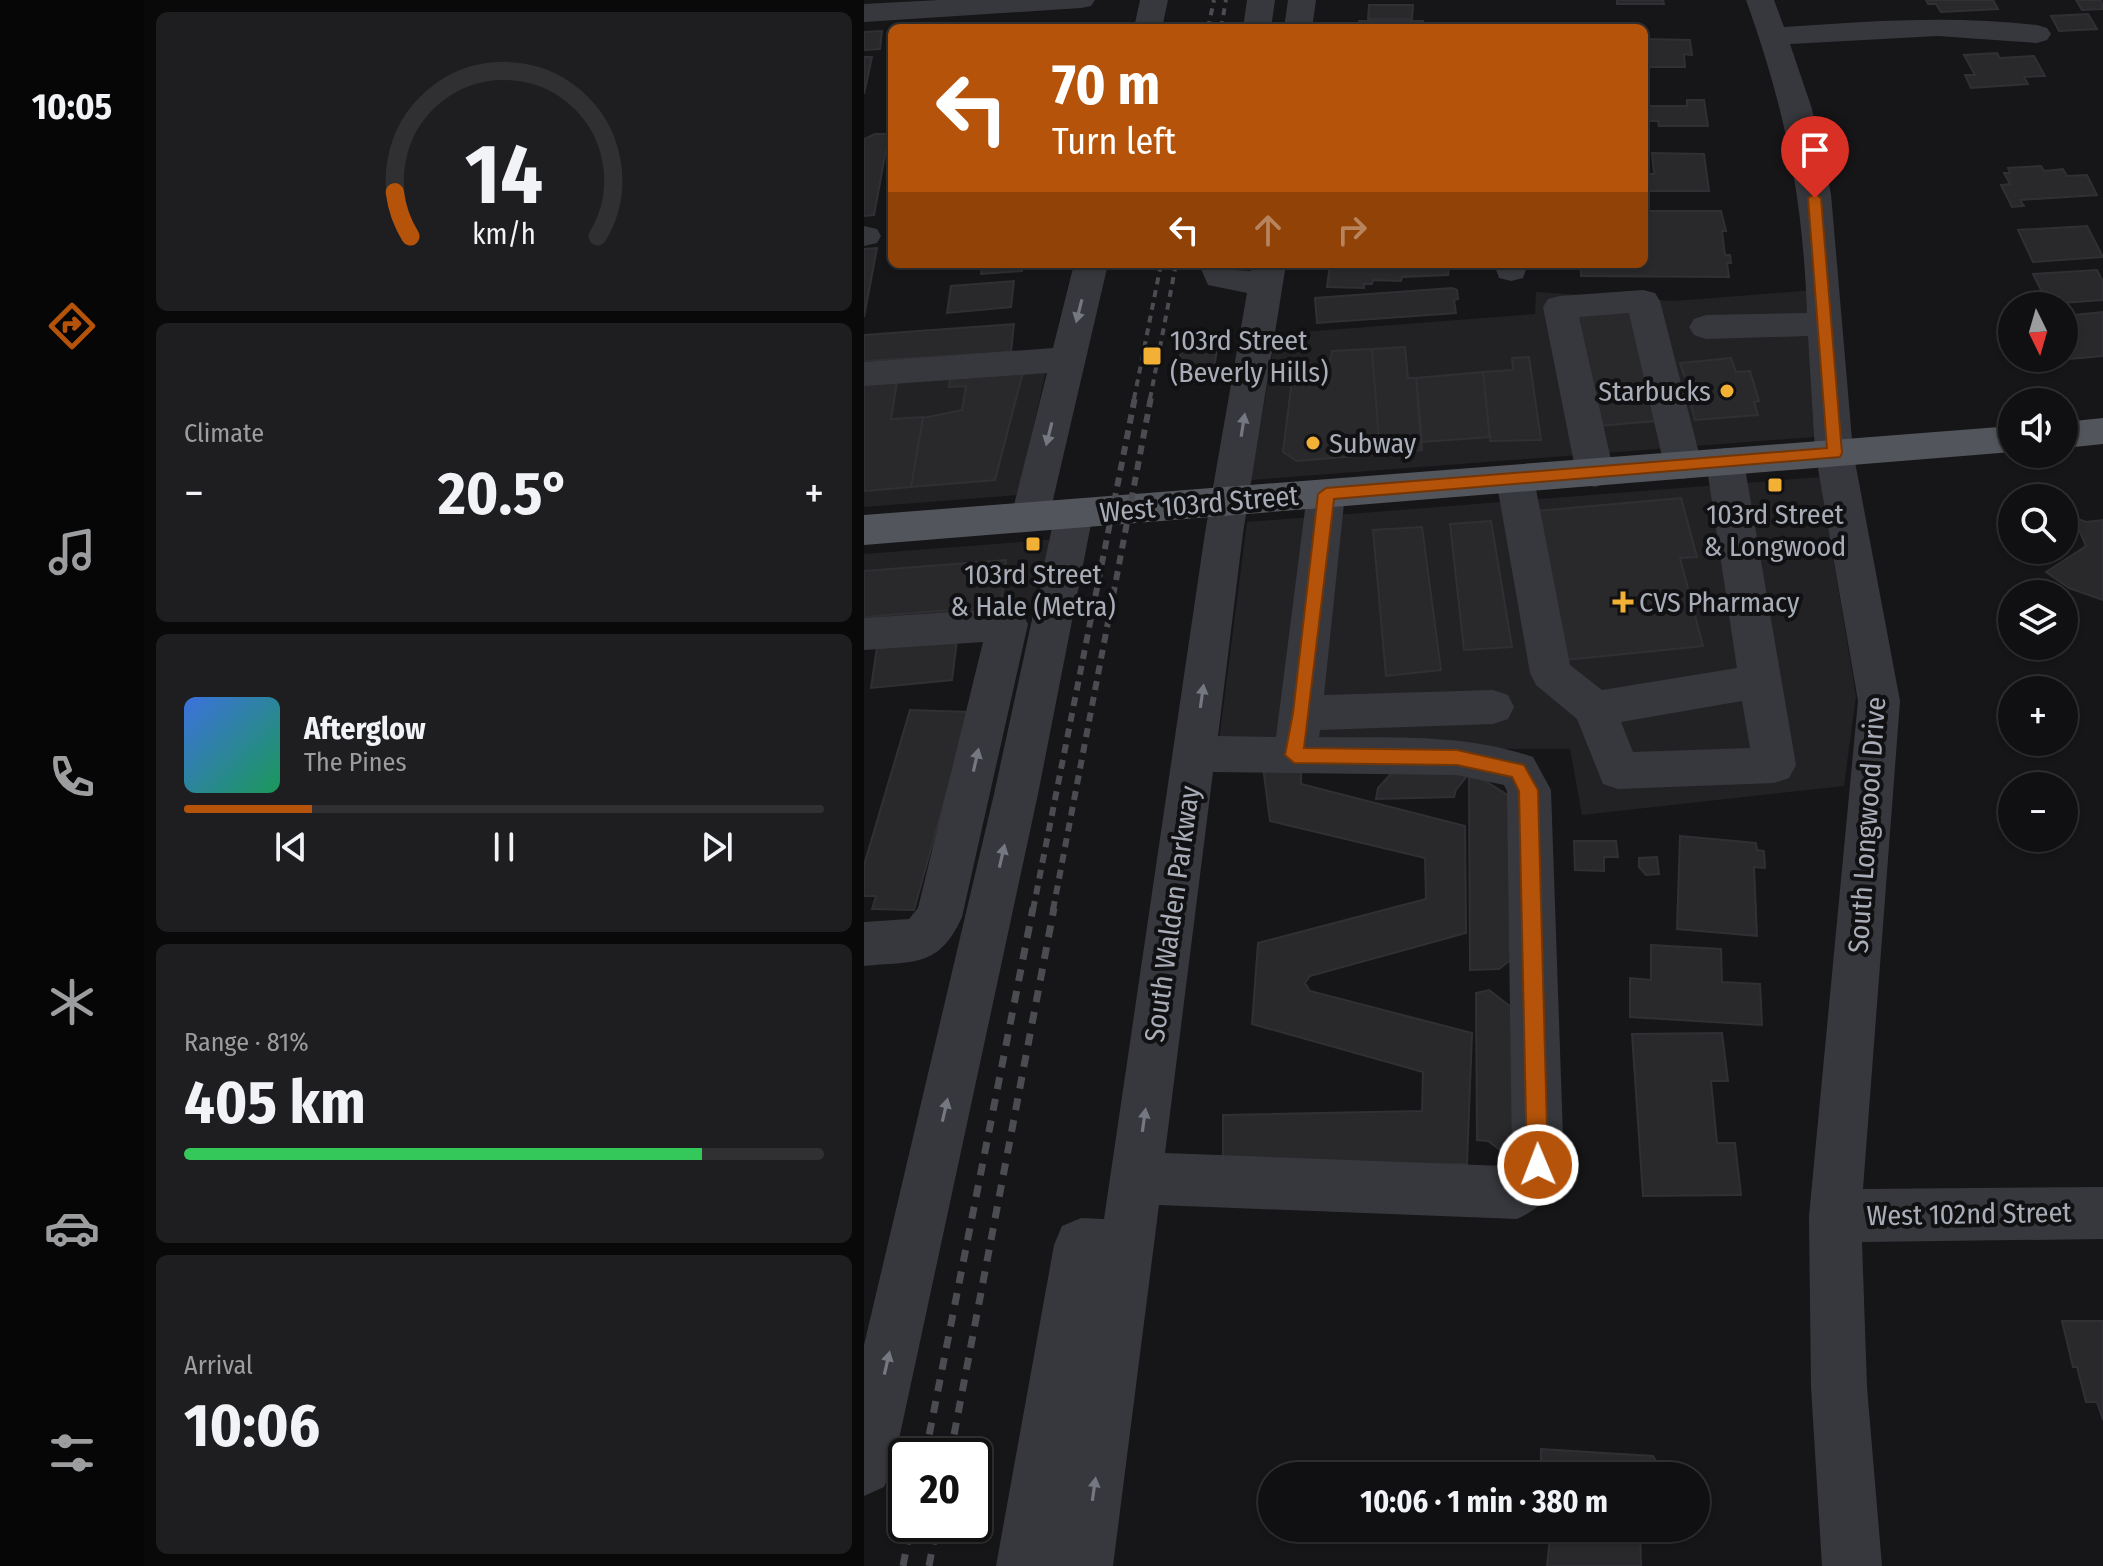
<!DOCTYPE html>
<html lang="en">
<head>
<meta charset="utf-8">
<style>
  :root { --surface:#101012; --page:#1e1e20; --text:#f1f3f6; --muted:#9c9d9f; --line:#303032; --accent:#b45309 }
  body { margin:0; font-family:"Fira Sans Condensed",sans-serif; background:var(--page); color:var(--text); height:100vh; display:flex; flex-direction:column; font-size:30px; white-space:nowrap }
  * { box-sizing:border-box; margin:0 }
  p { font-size:26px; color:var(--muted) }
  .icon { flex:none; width:44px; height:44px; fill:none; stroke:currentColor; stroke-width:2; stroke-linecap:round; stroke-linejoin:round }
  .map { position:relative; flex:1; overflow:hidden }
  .details { display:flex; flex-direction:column; gap:12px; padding:12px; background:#09090a; width:720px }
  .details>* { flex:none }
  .top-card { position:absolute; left:24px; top:24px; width:760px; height:244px; border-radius:12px; box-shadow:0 2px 6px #0004,0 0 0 2px var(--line); background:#b45309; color:#fff; overflow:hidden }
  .needle { width:52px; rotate:175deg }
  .fabs { position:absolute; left:1134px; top:292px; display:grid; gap:16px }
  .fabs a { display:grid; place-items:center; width:80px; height:80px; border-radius:50%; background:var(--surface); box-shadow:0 2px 6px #0004,0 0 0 2px var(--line); font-size:40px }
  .speed { position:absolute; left:24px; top:1438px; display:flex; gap:16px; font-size:40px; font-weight:700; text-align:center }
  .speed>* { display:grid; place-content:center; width:104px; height:104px; border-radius:50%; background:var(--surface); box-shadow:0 2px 6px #0004,0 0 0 2px var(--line); line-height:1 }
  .speed .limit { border:4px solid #111; border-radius:12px; background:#fff; color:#111 }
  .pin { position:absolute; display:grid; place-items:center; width:68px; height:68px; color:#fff; margin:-82px -34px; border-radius:50% 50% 50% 0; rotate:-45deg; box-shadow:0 0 8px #0007 }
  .pin .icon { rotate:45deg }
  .me { position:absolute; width:88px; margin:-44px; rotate:359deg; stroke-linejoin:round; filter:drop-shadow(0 0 6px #0008) }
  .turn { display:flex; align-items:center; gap:28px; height:168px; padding:0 32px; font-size:36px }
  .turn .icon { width:104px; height:104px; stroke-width:2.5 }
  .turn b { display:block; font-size:56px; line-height:68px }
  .lanes { display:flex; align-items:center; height:76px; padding:0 32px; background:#0003; justify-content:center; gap:40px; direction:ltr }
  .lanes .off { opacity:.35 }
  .big { font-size:60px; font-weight:700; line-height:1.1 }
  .details .widget { flex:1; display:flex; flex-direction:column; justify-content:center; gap:12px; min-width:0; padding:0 28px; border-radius:12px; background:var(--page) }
  .details .dial { align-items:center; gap:0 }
  .dial svg { height:208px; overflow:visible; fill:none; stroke:var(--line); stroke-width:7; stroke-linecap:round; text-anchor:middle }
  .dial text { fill:var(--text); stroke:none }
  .song { display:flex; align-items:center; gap:24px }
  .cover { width:96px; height:96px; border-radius:12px; background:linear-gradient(135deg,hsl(220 70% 55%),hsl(150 70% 35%)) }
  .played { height:8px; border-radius:4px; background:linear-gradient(90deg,var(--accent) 20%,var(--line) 20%) }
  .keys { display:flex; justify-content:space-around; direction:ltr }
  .heat { display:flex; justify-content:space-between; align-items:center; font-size:44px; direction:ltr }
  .charge { height:12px; border-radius:6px; background:linear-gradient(90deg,#34c759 81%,var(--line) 0) }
  .trip { position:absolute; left:394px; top:1462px; width:452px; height:80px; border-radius:40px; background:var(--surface); box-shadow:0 2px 6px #0004,0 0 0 2px var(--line); font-weight:700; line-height:80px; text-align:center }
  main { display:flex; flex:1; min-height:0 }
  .dock { display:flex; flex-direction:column; width:144px; justify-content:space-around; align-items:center; background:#060607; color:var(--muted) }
  .dock .icon { width:56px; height:56px }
  .dock .selected { color:var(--accent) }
  .dock b { font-size:36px; color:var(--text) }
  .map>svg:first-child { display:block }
  .built { fill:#222225 }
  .building { fill:#29292c; stroke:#303034; stroke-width:2 }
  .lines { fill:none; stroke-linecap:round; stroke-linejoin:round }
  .minor { fill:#37383d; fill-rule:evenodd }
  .major { fill:#53555c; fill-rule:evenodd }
  .rail-far2 { stroke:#4a4c52; stroke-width:4; stroke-dasharray:7 6; stroke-linecap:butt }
  .rail-far1 { stroke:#4a4c52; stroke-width:6; stroke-dasharray:9 7; stroke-linecap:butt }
  .rail { stroke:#4a4c52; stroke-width:7; stroke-dasharray:12 10; stroke-linecap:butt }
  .oneway { fill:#757881 }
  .route { fill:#b45309; stroke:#753606; stroke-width:2 }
  .poi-dot { fill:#f2b134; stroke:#111113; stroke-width:3 }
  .labels { text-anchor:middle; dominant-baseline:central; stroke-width:8; stroke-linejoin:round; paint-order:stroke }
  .poi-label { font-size:28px; fill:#a8adb8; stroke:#111113; text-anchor:start }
  .street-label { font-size:28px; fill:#a8adb8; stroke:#111113 }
</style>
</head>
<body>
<main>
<nav class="dock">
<b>10:05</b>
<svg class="icon selected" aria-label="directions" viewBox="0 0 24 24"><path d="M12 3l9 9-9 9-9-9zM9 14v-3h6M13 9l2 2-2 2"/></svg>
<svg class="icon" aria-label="music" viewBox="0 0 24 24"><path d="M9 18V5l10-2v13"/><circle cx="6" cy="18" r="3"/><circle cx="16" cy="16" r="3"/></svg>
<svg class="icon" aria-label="phone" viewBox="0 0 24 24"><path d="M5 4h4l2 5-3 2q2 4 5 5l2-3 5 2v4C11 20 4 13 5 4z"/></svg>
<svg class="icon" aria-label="climate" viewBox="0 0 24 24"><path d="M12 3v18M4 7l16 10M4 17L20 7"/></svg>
<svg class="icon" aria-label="car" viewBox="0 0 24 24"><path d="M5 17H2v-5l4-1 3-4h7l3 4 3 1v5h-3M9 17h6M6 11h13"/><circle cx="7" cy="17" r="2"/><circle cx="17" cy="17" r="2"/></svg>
<svg class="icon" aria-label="filters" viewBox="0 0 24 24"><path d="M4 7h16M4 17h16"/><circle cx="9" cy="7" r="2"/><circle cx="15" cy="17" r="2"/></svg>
</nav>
<section class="details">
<div class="widget dial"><svg viewBox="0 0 100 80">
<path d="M14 69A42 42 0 1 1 86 69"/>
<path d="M14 69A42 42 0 0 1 8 52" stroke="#b45309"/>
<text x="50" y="56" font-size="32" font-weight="700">14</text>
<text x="50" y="72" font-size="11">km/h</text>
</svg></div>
<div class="widget"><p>Climate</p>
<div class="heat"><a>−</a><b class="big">20.5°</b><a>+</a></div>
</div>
<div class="widget">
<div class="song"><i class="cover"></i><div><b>Afterglow</b><p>The Pines</p></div></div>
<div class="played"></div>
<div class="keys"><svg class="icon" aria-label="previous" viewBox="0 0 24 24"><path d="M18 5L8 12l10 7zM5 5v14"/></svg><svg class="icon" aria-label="pause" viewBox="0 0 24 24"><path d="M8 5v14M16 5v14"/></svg><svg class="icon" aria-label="next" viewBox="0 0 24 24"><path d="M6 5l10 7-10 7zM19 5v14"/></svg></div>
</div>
<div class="widget"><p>Range · 81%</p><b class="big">405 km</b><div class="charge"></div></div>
<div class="widget"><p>Arrival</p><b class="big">10:06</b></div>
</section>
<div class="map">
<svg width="1239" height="1566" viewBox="0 0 1239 1566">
  <rect width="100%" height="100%" fill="#161618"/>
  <path class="built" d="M951 290 963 436 387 480 412 334 671 314 672 292 810 301Z
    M184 362 154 495 0 507V375Z
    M956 477 992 696 980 786 718 815 706 749 354 748 383 522Z
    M195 539 179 608 0 621V554Z"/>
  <path class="building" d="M753 0H799L800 4H753Z
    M1062 0H1129L1134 9 1077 12 1072 4H1064Z
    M1212 0H1237L1239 9 1218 10Z
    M505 5H549L548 19H504Z
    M1224 14 1233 29 1195 31 1187 16Z
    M495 21H559V28H495Z
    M18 31 16 49 0 50V32Z
    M780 39 826 40 828 55 820 54 821 67H780Z
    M1133 53 1136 58 1170 56 1181 76 1160 77 1164 84 1107 88 1101 75H1111L1100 55Z
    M0 57H8L0 94Z
    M823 100H840L844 126H795L794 121H780V106H823Z
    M11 134H25L10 215 0 216V139Z
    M788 153 840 154 845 191H780V174H790Z
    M1177 166 1180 171 1199 169 1203 176 1223 175 1233 195 1156 200 1160 206 1148 207 1137 185 1146 184 1140 173H1146L1144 168Z
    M780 211H857L862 231H858L861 255H866L867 263H863L865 277 717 276V264H780Z
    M1223 226 1239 257 1169 262 1154 230Z
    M13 248 0 317V249Z
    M118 264H159L158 271 117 274Z
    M466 264H592L585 266 584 275 538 277 537 281 509 280 508 284H500V288L463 287Z
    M1233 270 1239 282V300L1184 304 1169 274Z
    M150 281 147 307 83 313 87 286Z
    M588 288 593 290 594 299 590 300 592 313 453 323 451 298Z
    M765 307 792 421 734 426 710 311Z
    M1239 312V356L1194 360 1200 358V316Z
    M150 324 147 352 0 361V335Z
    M320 335H355L348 383H311Z
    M541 347 544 378H552L558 450 516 454 508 349Z
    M508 349 516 454 433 461 419 452 430 364 465 365 468 351Z
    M665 357 677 440 626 441 619 372 649 370 648 358Z
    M867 358 872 372 886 371 895 401 890 402 894 415 831 420 826 401H837L831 381H822L816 363Z
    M159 372 131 480 47 487 59 418 98 410 102 386 85 387 86 377Z
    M619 372 626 437 558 442 552 378Z
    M33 382 27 419 59 417 47 487 0 491V385Z
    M817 498 833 557 816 558 839 646 701 660 672 511Z
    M1209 517 1222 522 1239 520V600L1205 588 1182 572 1222 546 1216 532 1206 526V519Z
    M627 521 648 647 600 650 586 524Z
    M558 527 577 670 522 676 509 530Z
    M142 560 137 606 0 617V571Z
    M93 640 88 680 7 688 13 647Z
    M46 710 105 712 50 910 8 909 12 896H0V865Z
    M437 764V784L601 826 602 933 446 976 441 983 446 991 608 1033 603 1164 359 1163V1115L558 1111 559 1072 388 1024 394 943 562 899 561 858 406 821 399 767Z
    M535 765 603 776 592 790 590 797 512 799 514 788Z
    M612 775 650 799 659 950 635 969 606 970 605 778Z
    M816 836 892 843 893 850 900 851 901 868 890 867 893 936 813 929Z
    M710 841H752L754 857H740V871L711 870Z
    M793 857 795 874 782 875 775 867V858Z
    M787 945 857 949 858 982 896 984 898 1025 766 1017V978L787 980Z
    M625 990 651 1010 661 1135 643 1155 624 1141 613 1140 612 993Z
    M858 1033 864 1081H847L853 1143H871L877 1195 779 1196 768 1034Z
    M1198 1321H1239V1420L1233 1402H1222L1213 1367H1209Z
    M677 1449 789 1456 801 1476H677Z
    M687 1528H776L777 1566H683Z"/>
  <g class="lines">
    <path class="minor" d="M75 0H231L227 6 217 8 0 22V4Z
      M276 0H304L298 28H270Z
      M383 0H411L407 28H379Z
      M424 0H452L448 28H420Z
      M882 0H910L920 27C1005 21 1088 15 1173 25L1183 28 1187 34 1183 40 1173 43 1074 36 926 44 948 109 967 194 989 451 1036 701 999 1189 1239 1187V1239L998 1242 1003 1387 1018 1566H958L947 1387 945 1216 994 701 951 451 944 336 842 339 830 335 825 327 830 319 842 315 943 313C939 198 921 108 882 0Z
      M0 226 13 229 17 236 13 243 0 246Z
      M210 264H244L185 517 180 527 166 531 152 527 147 517 183 373 0 386V362L189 348Z
      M335 264H369L371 270 387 271 388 264H422L379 533 354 736 412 737 443 494 449 484 462 480 475 484 481 494 460 695 629 690 644 695 650 707 644 719 629 724 456 730 455 737C527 738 600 733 669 757L687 790 700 1165C689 1191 679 1208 653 1219L295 1205 249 1566H132L190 1245 198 1226 217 1218 240 1219 341 533 383 293 344 285ZM349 772 593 775 640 785 643 791 648 1157 641 1166 301 1153Z
      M630 264H664L659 278 647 281 635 278Z
      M779 290 791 293 796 301 838 465 832 475 819 479 806 475 800 465 765 313 715 317 750 473 744 483 731 487 718 483 712 473 679 307 684 299 696 296Z
      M861 448 874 452 880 462 932 765 925 778 910 783 754 789 739 784 713 719 672 685 666 673 632 479 638 469 651 465 664 469 670 479 706 665 738 690 873 668 842 462 848 452ZM878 701 886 748 769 752 757 722Z
      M210 500 224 504 229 514 174 794 29 1467 20 1487 0 1496V1345L130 794 191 514 196 504Z
      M144 608 158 613 164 624 98 917C75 968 50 961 0 966V922L45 919 54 908 119 642 0 650V618Z"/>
    <path class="major" d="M1239 418V444L1200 448V422Z
      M1148 426V452L0 545V515Z"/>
    <path class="rail-far2" d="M344 28 350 0
      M357 28 362 0
      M270 399 297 264
      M286 399 312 264"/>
    <path class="rail-far1" d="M169 910 271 397
      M189 910 287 397"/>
    <path class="rail" d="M61 1456 169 908
      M86 1456 190 908
      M39 1566 47 1524
      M65 1566 73 1524"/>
  </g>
  <defs><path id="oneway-solid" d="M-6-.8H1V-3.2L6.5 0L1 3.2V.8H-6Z" transform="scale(2)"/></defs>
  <g class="oneway">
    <use href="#oneway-solid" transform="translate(215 311) rotate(104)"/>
    <use href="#oneway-solid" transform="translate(379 425) rotate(-81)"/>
    <use href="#oneway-solid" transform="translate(185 434) rotate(104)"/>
    <use href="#oneway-solid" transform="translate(338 696) rotate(-82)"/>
    <use href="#oneway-solid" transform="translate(112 760) rotate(-77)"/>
    <use href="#oneway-solid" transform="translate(138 856) rotate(-77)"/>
    <use href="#oneway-solid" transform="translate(81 1110) rotate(-77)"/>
    <use href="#oneway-solid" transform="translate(280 1120) rotate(-82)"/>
    <use href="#oneway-solid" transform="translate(23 1363) rotate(-77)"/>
    <use href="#oneway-solid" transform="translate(230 1489) rotate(-82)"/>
  </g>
  <path class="route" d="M951 194 957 198 978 453 976 457 470 499 440 748 593 750 660 765 674 790 684 1165 681 1173 674 1176 666 1173 663 1165 655 791 648 777 593 765 430 763 421 755 429 713 454 494 462 488 963 448 944 198Z"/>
  <g class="poi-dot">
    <rect x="278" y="346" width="20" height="20" rx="4"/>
    <circle cx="863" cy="391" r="8"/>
    <circle cx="449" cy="443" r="8"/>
    <rect x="903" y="477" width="16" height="16" rx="4"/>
    <rect x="161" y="536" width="16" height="16" rx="4"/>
    <path d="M755 590h8v8h8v8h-8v8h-8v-8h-8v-8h8z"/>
  </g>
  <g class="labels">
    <g class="poi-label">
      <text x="306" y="340">103rd Street<tspan x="306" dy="32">(Beverly Hills)</tspan></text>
      <text x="847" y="391" text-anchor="end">Starbucks</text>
      <text x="465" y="443">Subway</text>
      <text x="911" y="514" text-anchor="middle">103rd Street<tspan x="911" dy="32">&amp; Longwood</tspan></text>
      <text x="169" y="574" text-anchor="middle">103rd Street<tspan x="169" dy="32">&amp; Hale (Metra)</tspan></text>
      <text x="775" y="602">CVS Pharmacy</text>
    </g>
    <g class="street-label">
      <text transform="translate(335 504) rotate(-5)">West 103rd Street</text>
      <text transform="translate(1003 825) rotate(-86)">South Longwood Drive</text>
      <text transform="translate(308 914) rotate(-82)">South Walden Parkway</text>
      <text transform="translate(1105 1214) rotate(-1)">West 102nd Street</text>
    </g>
  </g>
</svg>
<div class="fabs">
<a><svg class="needle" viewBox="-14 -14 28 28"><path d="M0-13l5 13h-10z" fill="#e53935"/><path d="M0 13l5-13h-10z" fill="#9c9d9f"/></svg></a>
<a><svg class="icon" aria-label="sound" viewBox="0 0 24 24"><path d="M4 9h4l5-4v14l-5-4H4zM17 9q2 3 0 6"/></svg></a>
<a><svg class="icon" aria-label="search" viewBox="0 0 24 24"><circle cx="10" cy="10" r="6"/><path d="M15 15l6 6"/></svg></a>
<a><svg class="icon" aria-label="layers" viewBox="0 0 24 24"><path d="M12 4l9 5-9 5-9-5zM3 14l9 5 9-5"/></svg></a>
<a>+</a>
<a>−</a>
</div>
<div class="speed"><div class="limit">20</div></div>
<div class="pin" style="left:951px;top:198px;background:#d93025"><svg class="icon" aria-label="arrive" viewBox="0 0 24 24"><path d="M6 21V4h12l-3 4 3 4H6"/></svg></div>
<svg class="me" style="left:674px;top:1165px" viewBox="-20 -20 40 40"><circle r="17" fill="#b45309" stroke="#fff" stroke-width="3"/><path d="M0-11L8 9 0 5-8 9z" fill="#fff"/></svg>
<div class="trip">10:06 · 1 min · 380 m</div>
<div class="top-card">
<div class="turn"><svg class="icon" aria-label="left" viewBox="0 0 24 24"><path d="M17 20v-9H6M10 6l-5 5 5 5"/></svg><div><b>70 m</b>Turn left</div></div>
<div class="lanes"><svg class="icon" aria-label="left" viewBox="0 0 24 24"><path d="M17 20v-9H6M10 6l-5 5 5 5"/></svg><svg class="icon off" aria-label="ahead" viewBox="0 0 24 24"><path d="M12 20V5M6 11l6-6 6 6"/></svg><svg class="icon off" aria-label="right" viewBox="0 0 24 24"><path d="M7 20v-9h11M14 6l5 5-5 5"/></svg></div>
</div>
</div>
</main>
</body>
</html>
